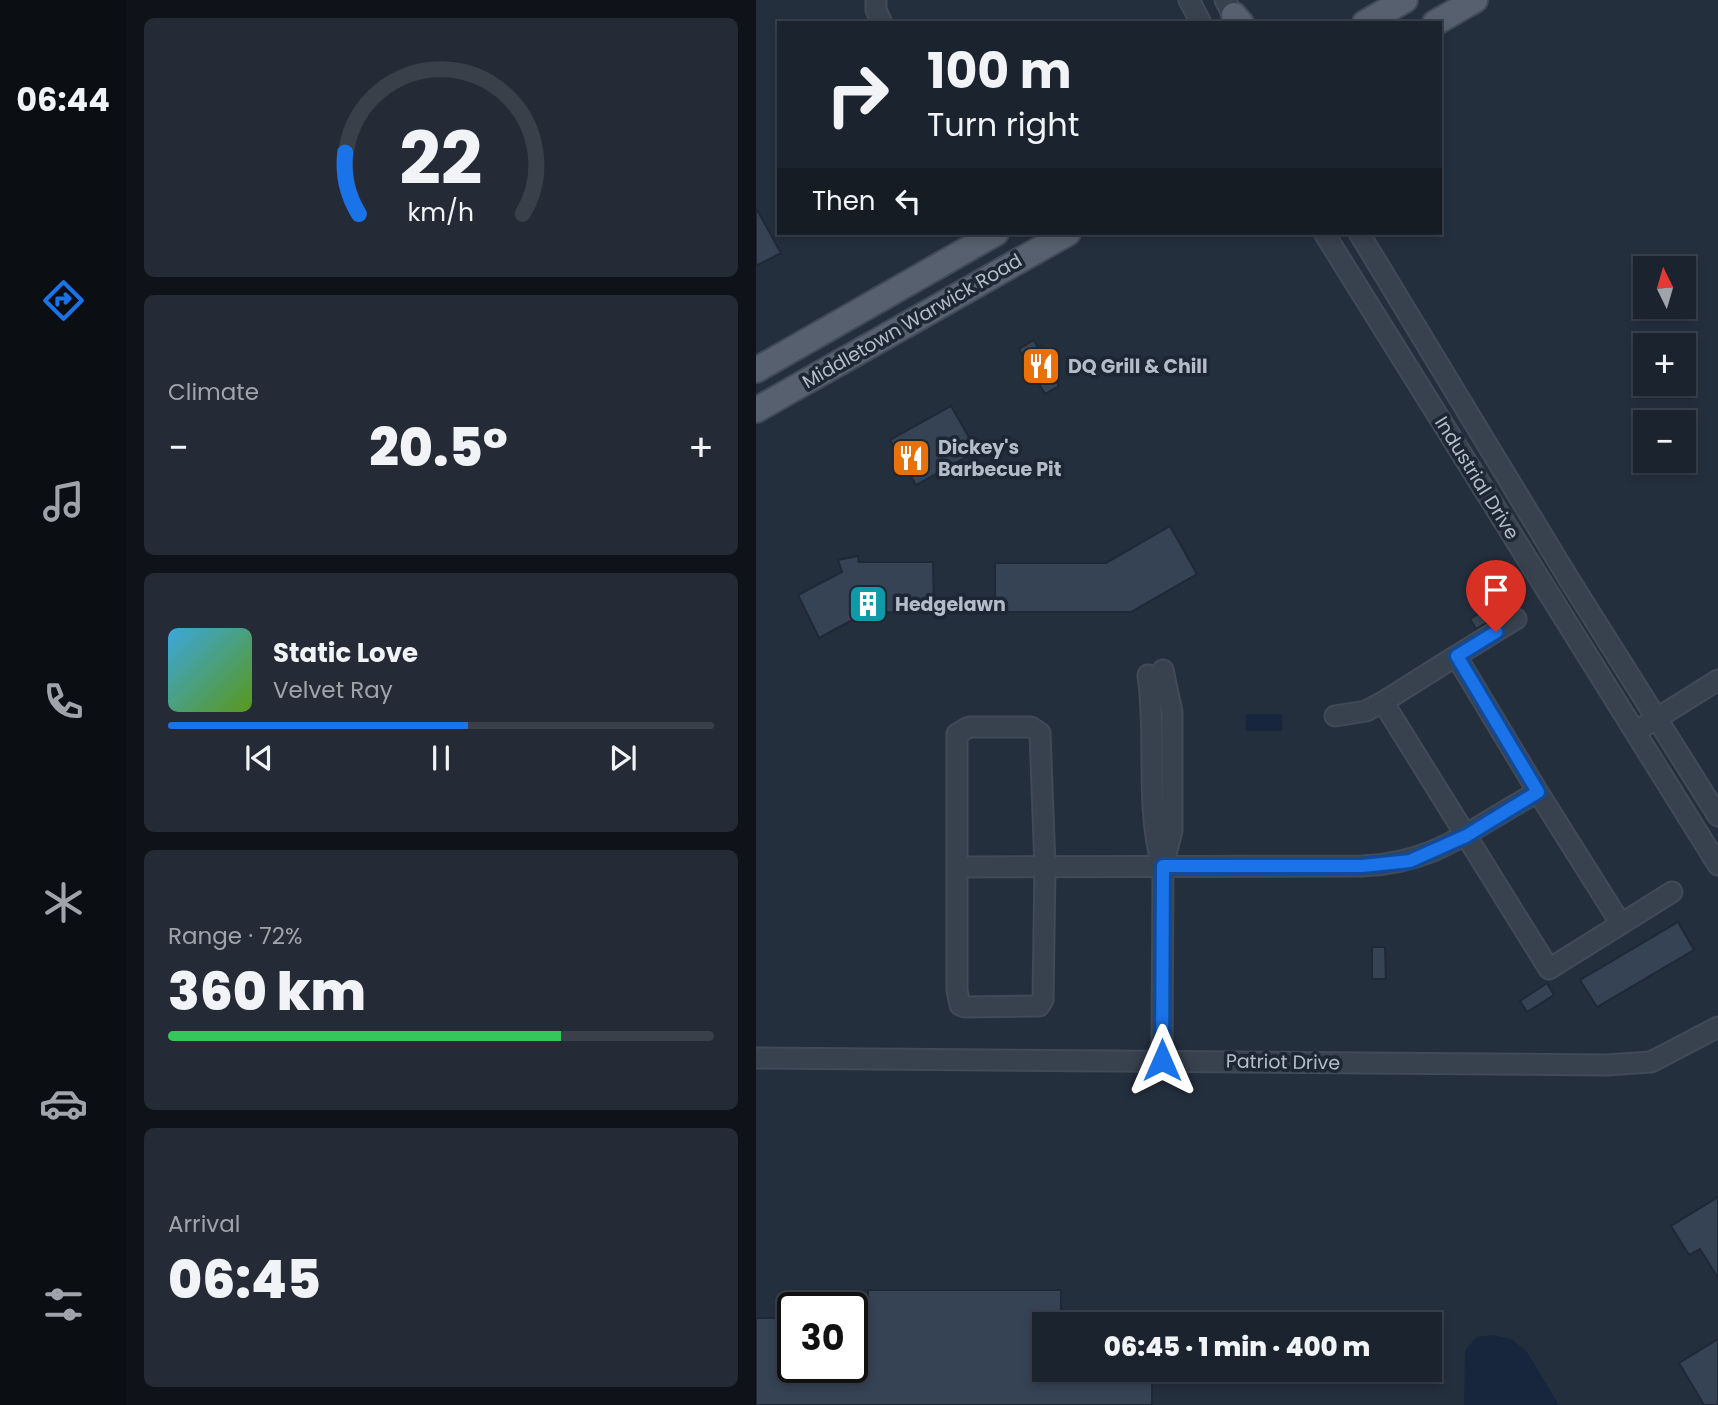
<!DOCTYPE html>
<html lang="en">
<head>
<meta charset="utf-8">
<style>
  :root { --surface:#1b232e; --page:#242b36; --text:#f1f3f6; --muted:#a0a4aa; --line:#39404a; --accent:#1a73e8 }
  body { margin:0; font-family:Poppins,sans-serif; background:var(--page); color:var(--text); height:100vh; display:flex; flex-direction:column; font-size:26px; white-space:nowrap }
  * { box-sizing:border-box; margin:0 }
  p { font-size:23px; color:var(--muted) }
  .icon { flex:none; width:38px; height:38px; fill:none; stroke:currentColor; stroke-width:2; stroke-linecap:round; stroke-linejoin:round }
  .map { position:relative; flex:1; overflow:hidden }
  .sheet { display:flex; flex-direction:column; gap:18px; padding:18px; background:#0f1319; width:630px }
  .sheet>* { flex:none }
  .banner { position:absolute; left:21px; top:21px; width:665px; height:214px; border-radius:0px; box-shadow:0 4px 10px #0003,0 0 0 2px var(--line); background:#1b232e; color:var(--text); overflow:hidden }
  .needle { width:46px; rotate:355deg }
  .controls { position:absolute; left:877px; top:256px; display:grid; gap:14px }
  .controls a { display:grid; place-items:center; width:63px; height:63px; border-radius:0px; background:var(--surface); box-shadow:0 4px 10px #0003,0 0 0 2px var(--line); font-size:35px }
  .speed { position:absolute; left:21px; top:1292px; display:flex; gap:14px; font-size:35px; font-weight:700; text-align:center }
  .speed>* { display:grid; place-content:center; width:91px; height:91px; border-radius:50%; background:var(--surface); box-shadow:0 4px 10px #0003,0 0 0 2px var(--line); line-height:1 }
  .speed .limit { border:4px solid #111; border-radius:10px; background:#fff; color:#111 }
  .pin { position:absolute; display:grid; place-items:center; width:60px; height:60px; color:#fff; margin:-72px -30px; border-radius:50% 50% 50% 0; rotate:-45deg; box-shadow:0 0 7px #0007 }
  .pin .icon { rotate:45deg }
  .me { position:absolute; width:77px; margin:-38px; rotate:0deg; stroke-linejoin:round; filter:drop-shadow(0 0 5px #0008) }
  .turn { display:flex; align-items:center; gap:24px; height:147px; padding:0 35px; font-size:32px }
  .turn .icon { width:91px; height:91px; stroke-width:2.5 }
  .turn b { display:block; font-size:49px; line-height:60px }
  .then { display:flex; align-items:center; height:66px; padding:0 35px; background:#0003; gap:14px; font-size:26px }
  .big { font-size:52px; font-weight:800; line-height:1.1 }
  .sheet .widget { flex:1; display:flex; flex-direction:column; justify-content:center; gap:10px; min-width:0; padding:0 24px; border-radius:10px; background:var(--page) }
  .sheet .dial { align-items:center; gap:0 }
  .dial svg { height:182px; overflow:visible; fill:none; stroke:var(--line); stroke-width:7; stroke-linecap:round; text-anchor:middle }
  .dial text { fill:var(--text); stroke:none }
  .song { display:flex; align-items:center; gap:21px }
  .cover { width:84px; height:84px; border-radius:10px; background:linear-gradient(135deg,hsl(200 70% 55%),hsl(90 70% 35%)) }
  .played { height:7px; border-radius:4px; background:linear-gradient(90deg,var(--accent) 55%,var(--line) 55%) }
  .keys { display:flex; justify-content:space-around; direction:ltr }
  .heat { display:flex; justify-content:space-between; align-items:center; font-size:38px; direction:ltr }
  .charge { height:10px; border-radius:5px; background:linear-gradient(90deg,#34c759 72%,var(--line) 0) }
  .trip { position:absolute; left:276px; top:1312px; width:410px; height:70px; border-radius:0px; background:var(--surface); box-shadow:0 4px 10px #0003,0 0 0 2px var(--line); font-weight:800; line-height:70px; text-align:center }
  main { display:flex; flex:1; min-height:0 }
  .tabs { display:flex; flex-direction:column; width:126px; justify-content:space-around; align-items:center; background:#0b0e12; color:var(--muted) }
  .tabs .icon { width:49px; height:49px }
  .tabs .active { color:var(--accent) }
  .tabs b { font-size:32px; color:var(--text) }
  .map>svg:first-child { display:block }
  .water { fill:#17263c }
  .building { fill:#364354; stroke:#1f2835; stroke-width:2 }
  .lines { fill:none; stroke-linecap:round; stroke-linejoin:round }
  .minor-casing { stroke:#414a57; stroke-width:23 }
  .major-casing { stroke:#414a57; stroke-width:28 }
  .minor { stroke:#38414e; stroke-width:19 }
  .major { stroke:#56606e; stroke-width:24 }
  .route-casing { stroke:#114b97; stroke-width:18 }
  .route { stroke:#1a73e8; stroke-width:12 }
  .labels { text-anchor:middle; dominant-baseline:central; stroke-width:7; stroke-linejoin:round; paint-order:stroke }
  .street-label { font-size:19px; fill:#b4bcc9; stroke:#1d2633 }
  .poi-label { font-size:19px; font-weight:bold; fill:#b4bcc9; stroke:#1d2633; text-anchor:start }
</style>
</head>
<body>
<main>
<nav class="tabs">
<b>06:44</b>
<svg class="icon active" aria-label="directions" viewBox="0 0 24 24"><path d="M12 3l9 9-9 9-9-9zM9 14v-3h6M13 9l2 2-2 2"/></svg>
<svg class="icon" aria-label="music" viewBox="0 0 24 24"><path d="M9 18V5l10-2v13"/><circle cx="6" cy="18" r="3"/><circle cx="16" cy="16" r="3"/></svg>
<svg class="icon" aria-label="phone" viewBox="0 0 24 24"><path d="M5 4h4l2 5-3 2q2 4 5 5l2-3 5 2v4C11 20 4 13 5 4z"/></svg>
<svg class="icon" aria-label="climate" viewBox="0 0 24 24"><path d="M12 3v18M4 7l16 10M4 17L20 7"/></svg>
<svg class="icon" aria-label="car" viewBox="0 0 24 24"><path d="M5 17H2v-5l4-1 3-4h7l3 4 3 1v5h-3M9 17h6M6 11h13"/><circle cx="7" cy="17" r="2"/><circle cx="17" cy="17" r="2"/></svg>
<svg class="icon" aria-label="filters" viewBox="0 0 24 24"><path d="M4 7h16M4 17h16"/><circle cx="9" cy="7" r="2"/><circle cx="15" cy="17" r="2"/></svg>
</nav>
<section class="sheet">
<div class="widget dial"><svg viewBox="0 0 100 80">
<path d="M14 69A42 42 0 1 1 86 69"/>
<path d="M14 69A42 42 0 0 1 8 42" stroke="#1a73e8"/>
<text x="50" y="56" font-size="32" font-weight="700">22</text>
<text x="50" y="72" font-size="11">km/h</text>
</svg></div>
<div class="widget"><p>Climate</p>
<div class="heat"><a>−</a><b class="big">20.5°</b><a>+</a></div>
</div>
<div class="widget">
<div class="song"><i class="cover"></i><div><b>Static Love</b><p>Velvet Ray</p></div></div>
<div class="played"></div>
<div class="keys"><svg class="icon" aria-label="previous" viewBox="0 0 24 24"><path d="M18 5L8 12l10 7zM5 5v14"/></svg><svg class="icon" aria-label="pause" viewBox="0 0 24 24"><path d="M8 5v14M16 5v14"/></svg><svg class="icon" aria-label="next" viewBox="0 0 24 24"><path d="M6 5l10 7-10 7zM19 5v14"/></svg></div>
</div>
<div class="widget"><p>Range · 72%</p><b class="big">360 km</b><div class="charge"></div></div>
<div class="widget"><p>Arrival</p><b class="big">06:45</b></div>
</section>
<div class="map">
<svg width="962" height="1405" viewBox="0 0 962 1405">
  <rect width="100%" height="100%" fill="#242f3e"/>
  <path class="water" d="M490 714H526V731H490Z
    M736 1335 756 1339 771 1352 803 1405H708L709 1350 721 1337Z"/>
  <path class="building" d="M0 208 25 253 0 266Z
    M278 340 282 348 286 345 303 374 298 377 303 386 289 394 263 349Z
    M195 406 221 451 160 485 134 440Z
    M414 526 441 574 375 612H239V563H350Z
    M102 556 103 562H177L178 613 111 612 63 638 42 595 86 572 82 560Z
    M743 602 749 611 720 629 714 619Z
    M922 922 938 950 841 1007 824 980Z
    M616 947H629L630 979H616Z
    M791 983 798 995 771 1012 764 1001Z
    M962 1197V1278L944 1249 933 1255 915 1226Z
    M112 1290H305V1325H289V1370H396V1405H0V1318H37V1367H96V1318H112Z
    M962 1339V1405H948L923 1363Z"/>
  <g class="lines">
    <g class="minor-casing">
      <path id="minor" d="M120 0V10L126 23
        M433 0 445 23
        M469 0 481 23
        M568 233 962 865
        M603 233 811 576 962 816
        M700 656 760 619
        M392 675C401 738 389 804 406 865
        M579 716 610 711 627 702
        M213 727H275L284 733 289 867 287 1000 283 1006 209 1007 204 1005 201 990V734Z
        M879 732 962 680
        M201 867 606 866C683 863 718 826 782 792L700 656 627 702 793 969 865 924 782 792
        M865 924 916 892
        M0 1058 850 1065 895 1062 962 1027
        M406 1060 407 866 416 831V712L407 670"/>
    </g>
    <g class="major-casing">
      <path id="major" d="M478 15 485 23
        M609 23 649 0
        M679 23 719 0
        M0 370 240 233
        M0 410 312 233"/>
    </g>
    <use href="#minor" class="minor"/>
    <use href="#major" class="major"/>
  </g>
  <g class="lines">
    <g class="route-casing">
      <path id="route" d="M406 1060 407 866H606L654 861 710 836 782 792 701 656 740 632"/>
    </g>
    <use href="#route" class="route"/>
  </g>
  <defs>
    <g id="restaurant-square" transform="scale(2.0125)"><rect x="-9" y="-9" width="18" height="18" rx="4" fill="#e8710a" stroke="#1d2633"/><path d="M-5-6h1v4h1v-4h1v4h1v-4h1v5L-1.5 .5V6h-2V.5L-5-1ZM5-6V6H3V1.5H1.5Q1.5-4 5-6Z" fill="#fff"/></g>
    <g id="building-square" transform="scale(2.0125)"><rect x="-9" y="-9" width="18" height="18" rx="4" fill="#0f9aa8" stroke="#1d2633"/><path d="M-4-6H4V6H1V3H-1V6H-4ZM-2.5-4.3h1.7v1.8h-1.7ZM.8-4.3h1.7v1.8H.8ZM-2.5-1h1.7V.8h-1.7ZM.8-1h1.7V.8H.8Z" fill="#fff"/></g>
  </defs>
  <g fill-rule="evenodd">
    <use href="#restaurant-square" x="285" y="366"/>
    <use href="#restaurant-square" x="155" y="458"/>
    <use href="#building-square" x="112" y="604"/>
  </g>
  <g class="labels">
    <g class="street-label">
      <text transform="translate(156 321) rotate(-30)">Middletown Warwick Road</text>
      <text transform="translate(721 478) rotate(58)">Industrial Drive</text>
      <text transform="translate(527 1062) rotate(1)">Patriot Drive</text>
    </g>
    <g class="poi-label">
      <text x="312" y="366">DQ Grill &amp; Chill</text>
      <text x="182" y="447">Dickey's<tspan x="182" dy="22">Barbecue Pit</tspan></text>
      <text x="139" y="604">Hedgelawn</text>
    </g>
  </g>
</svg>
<div class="controls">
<a><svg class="needle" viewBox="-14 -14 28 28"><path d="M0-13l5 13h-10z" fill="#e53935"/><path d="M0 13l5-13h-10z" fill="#a0a4aa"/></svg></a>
<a>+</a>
<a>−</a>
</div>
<div class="speed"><div class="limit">30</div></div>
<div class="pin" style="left:740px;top:632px;background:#d93025"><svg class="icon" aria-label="arrive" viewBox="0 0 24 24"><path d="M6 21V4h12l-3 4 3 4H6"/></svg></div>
<svg class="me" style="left:406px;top:1060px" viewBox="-20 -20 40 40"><path d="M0-17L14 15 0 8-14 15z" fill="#1a73e8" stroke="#fff" stroke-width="4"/></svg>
<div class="trip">06:45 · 1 min · 400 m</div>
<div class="banner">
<div class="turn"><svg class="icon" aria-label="right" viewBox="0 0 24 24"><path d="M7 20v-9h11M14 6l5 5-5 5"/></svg><div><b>100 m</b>Turn right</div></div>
<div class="then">Then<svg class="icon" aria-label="left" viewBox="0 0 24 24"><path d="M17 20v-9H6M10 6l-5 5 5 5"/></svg></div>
</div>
</div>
</main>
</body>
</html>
